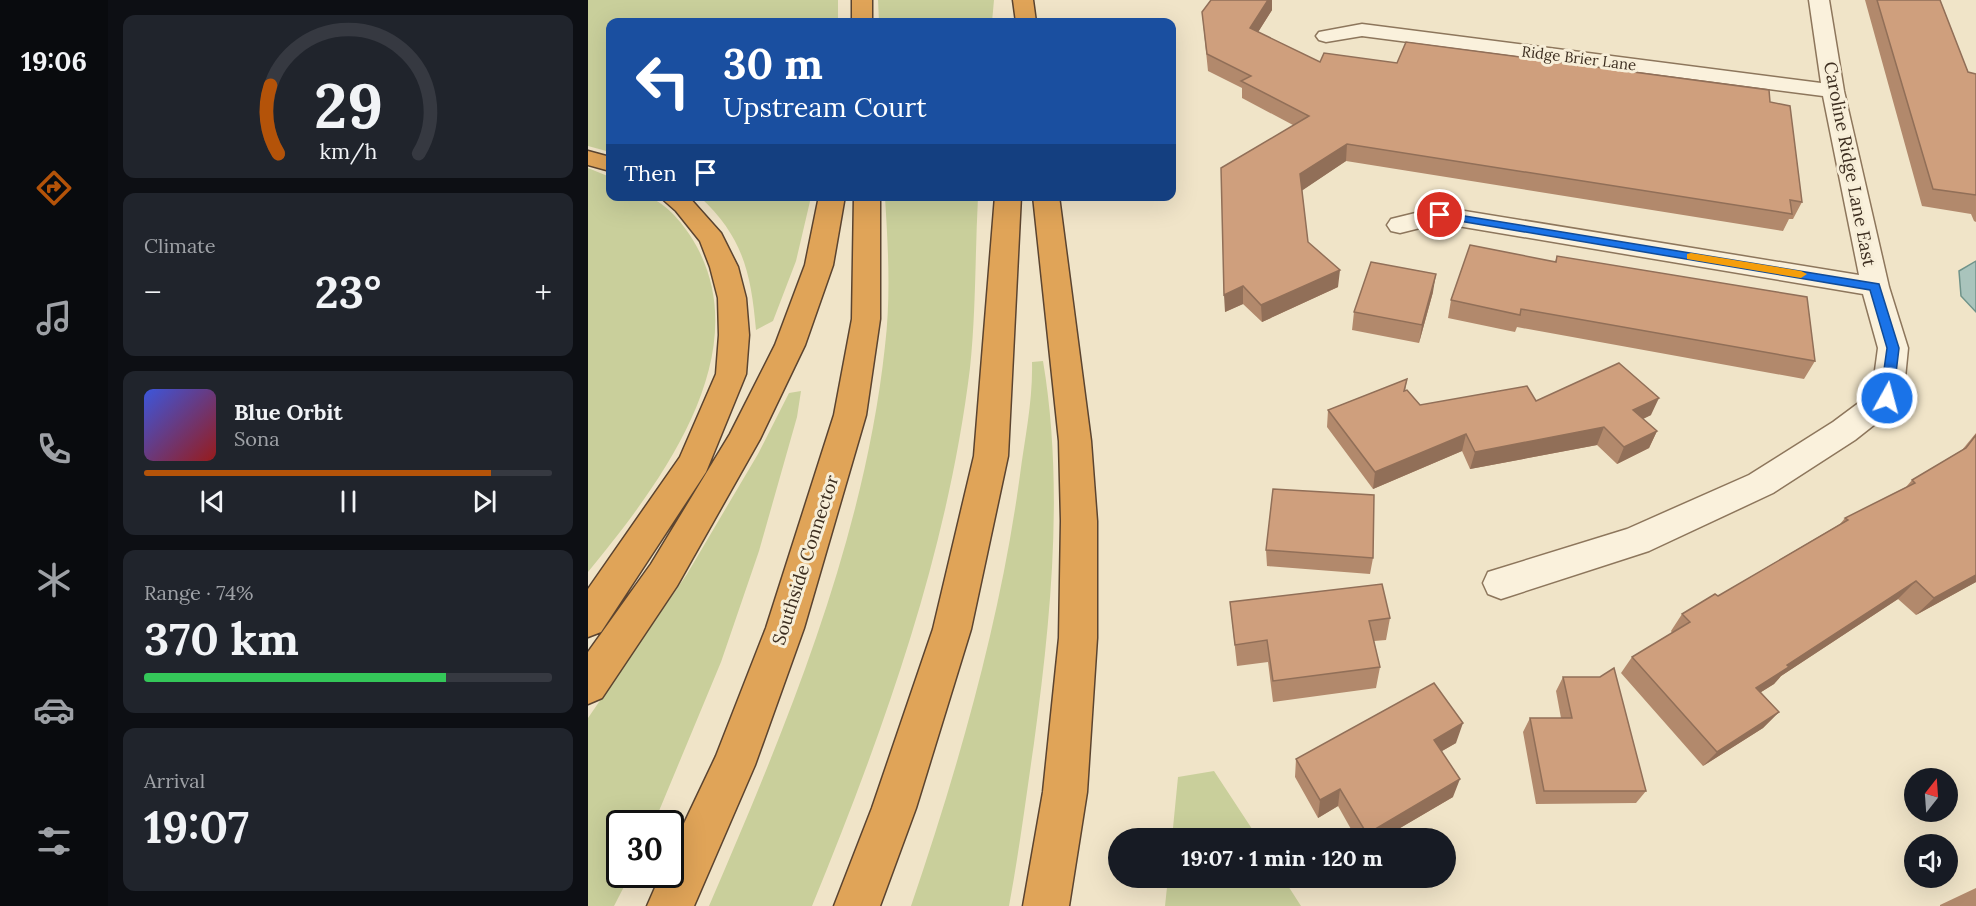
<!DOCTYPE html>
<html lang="en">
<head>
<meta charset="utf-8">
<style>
  :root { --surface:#171b24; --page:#20242c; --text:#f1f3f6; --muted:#9ea1a6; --line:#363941; --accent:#b45309 }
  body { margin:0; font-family:Lora,serif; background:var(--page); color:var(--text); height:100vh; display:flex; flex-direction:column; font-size:22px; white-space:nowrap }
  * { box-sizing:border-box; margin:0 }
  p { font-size:20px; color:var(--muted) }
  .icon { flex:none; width:33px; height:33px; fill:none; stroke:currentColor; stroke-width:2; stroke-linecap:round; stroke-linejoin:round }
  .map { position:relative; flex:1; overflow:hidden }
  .panel { display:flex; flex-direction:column; gap:15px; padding:15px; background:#0d0f14; width:480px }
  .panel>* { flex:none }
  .hud { position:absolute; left:18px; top:18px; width:570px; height:183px; border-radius:12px; box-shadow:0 6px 24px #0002; background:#1a4fa0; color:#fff; overflow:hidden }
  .needle { width:39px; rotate:17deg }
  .buttons { position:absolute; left:1316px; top:768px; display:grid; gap:12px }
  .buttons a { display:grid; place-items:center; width:54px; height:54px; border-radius:50%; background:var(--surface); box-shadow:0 6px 24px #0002; font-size:30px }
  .speed { position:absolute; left:18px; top:810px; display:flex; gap:12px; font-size:30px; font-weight:700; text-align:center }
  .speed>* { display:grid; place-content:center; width:78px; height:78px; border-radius:50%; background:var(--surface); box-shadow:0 6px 24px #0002; line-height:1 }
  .speed .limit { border:3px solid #111; border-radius:9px; background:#fff; color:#111 }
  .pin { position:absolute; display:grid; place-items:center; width:51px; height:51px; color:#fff; margin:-26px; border:3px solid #fff; border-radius:50%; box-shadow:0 2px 6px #0007 }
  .me { position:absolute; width:66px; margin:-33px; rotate:7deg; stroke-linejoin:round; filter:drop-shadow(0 0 4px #0008) }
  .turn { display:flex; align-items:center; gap:21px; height:126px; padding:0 18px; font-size:27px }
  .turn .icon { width:78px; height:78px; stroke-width:2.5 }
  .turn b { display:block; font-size:42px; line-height:51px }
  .then { display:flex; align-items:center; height:57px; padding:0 18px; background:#0003; gap:12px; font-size:22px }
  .big { font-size:45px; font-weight:700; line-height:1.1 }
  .panel .tile { flex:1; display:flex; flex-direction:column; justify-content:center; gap:9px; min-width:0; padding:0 21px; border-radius:12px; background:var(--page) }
  .panel .dial { align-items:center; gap:0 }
  .dial svg { height:156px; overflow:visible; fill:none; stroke:var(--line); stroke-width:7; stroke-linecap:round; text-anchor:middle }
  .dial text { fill:var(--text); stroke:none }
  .song { display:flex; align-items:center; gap:18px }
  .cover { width:72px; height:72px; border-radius:9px; background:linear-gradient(135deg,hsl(230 70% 55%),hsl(0 70% 35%)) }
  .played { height:6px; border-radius:3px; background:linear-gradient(90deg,var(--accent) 85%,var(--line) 85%) }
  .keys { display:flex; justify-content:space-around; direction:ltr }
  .heat { display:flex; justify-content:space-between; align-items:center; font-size:33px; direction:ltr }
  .charge { height:9px; border-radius:4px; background:linear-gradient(90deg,#34c759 74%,var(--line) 0) }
  .trip { position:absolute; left:520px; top:828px; width:348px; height:60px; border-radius:30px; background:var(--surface); box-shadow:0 6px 24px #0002; font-weight:700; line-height:60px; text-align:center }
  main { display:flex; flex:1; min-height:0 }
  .dock { display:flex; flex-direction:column; width:108px; justify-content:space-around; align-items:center; background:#090b0e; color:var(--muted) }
  .dock .icon { width:42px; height:42px }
  .dock .active { color:var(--accent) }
  .dock b { font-size:27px; color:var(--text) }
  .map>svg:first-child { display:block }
  .green { fill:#c9cf9b }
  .water { fill:#a9c4bc; stroke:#6f938a; stroke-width:1.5 }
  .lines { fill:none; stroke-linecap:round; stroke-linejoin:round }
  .minor-casing { stroke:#8d765c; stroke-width:3 }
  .motorway-casing { stroke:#5b4430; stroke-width:3 }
  .minor { fill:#faf1dc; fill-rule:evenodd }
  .motorway { fill:#e0a458; fill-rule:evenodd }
  .wall { fill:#b2896c }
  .shaded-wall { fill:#916f58 }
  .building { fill:#cf9f7d; stroke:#916f58; stroke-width:1.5 }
  .route { fill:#1a73e8; stroke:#114b97; stroke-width:1.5 }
  .slow { fill:#f59e0b }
  .labels { text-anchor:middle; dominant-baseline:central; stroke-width:6; stroke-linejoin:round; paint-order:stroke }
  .far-street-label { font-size:15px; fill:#3d2e20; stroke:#f7eed8 }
  .street-label { font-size:18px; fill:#3d2e20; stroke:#f7eed8 }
</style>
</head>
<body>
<main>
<nav class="dock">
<b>19:06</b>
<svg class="icon active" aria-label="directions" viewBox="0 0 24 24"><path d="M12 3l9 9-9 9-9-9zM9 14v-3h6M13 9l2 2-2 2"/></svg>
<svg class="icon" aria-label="music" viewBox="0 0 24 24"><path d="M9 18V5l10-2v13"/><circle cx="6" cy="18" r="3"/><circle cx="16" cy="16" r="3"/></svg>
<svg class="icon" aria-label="phone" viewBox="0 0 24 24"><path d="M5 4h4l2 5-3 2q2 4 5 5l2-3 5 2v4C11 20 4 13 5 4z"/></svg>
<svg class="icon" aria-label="climate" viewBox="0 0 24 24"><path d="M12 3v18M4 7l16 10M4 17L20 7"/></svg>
<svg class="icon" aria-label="car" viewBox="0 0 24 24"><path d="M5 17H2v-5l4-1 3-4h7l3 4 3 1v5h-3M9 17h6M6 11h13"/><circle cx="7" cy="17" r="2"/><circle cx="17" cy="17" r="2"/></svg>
<svg class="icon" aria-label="filters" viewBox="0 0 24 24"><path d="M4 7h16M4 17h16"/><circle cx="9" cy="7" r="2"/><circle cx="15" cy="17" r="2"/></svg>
</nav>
<section class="panel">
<div class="tile dial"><svg viewBox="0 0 100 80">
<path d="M14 69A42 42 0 1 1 86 69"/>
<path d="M14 69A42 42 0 0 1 10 34" stroke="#b45309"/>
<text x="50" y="56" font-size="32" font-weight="700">29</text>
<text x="50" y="72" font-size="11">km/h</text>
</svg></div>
<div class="tile"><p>Climate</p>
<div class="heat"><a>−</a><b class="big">23°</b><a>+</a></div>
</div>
<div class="tile">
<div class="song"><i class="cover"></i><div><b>Blue Orbit</b><p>Sona</p></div></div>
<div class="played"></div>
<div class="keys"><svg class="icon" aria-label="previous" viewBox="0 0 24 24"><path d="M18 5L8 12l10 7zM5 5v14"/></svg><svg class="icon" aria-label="pause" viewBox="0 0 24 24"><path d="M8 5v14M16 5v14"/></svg><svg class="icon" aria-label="next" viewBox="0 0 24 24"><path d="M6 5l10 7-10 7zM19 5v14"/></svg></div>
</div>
<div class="tile"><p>Range · 74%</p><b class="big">370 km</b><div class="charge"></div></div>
<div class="tile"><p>Arrival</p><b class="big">19:07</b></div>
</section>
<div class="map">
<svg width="1388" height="906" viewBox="0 0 1388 906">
  <rect width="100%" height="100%" fill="#f0e4c8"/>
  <path class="green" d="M0 0H250V22H22V152L0 146Z
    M290 0H406L404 22H291Z
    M0 168 22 177V196C34 196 53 193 63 198 82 206 100 230 109 247 169 359 68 489 0 572Z
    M112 197H223L208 261 185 321 168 330C163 273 155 237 112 197Z
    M297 197H390C387 254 388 312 382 368 359 556 295 732 224 906H121C198 727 276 541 297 346 303 296 300 246 297 197Z
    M455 361C476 486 463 618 446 743 438 798 431 852 421 906H323C371 765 412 622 432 475 437 437 445 400 444 362Z
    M213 391 209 417 171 551 133 662 66 823 32 824V874L42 875 26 906H0V718L99 574 170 454 201 393Z
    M626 771 670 838H584L590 777Z
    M580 878H695L713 906H577Z"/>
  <path class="water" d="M1388 261V312L1373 296 1371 271Z"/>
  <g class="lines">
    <g class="minor-casing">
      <path id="minor" d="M1221 0H1241L1256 91 1301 287 1320 348 1315 398 1310 406 1267 440 1185 493 1061 551 913 599 900 594 895 583 900 572 1039 529 1161 475 1245 422 1284 393 1290 348 1275 294 852 223 812 233 803 231 799 225 803 219 852 207 1271 275 1235 96 774 36 738 42 731 40 728 36 731 32 774 24 1233 83Z"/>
    </g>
    <g class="motorway-casing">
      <path id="motorway" d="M264 0H284V22H264Z
        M425 0H445L448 22H428Z
        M0 151 22 157V171L0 165Z
        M71 196H100L133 233 150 267 158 298 161 335 158 374 118 472 13 632 0 637V589L92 457 128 374 131 335 130 298 122 267 112 241 88 211Z
        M231 196H257L245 265 217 345 172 439 89 586 14 698 0 704V652L63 564 142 434 187 345 217 265Z
        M266 196H292V319L278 415 216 628 167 765 106 906H59L73 874H82V853L128 756 178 628 246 415 264 319Z
        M407 196H433L420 456 383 629 328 808 292 906H246L284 808 345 629 386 456Z
        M445 196H471L503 441 509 521V638L499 792 481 906H435L455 792 471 638 473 521 471 441Z"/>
    </g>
    <use href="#minor" class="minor"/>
    <use href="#motorway" class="motorway"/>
  </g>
  <path class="wall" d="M623 0H684V10L670 32 732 62 809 63 1182 102 1214 202 1205 219H1201L1195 231 758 161 714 190 720 242 750 287 674 322 655 304 637 312 705 125 654 98V88L620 71 614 12Z
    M1277 0H1352L1380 72 1388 74V222L1386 221 1383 214 1334 206Z
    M969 256 1227 361 1216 379 929 327 927 332 860 318 863 300 967 262Z
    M845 292 831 343 764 330 766 312Z
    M819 379 817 391 832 405 948 401 1063 415 1055 419 1069 431 1061 448 1029 464 1009 445 882 469 874 451 785 489 739 427 740 410Z
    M1388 433V582L1328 615 1310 599 1193 676 1186 684 1173 692 1191 712 1175 728 1115 766 1033 673 1044 657 1084 633 1083 631 1094 614 1130 596 1252 524 1257 518 1318 487 1324 480 1374 450Z
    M678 550 785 558 782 574 679 566Z
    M642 602 802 618 798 640 786 641 792 667 788 688 685 702 680 662 649 666Z
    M975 677 1058 791 1048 803 948 804 935 732 942 718H973L968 691Z
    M868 743 854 751 865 797 795 838H768L750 806 730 818 707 777 708 759Z
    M1388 888V906H1352V905Z"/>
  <path class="shaded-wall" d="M680 0H684V10L662 45V28Z
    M759 144 758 161 712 192V174Z
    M752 270 750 287 674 322 673 305Z
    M848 274 845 292 831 343 834 325Z
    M655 286V304L637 312 636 295Z
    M1071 398 1063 415 1038 427 1045 410Z
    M1016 427 1009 445 882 469 887 452Z
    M1069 431 1061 448 1029 464 1036 447Z
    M878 434 874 451 785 489 787 472Z
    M1388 575V582L1328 615 1346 598Z
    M1328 581 1310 599 1193 676 1186 684 1154 704 1168 688 1199 665Z
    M1191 712 1175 728 1115 766 1129 752Z
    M875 723 868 743 840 759 846 740Z
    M872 779 865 797 795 838H778L779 834Z
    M752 789 750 806 730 818 732 800Z"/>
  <path class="building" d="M623 0H680L662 28 732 62 736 53 809 63 818 42 1181 90 1182 102 1202 106 1214 202 1202 200 1204 214 759 144 712 174 720 242 752 270 673 305 655 286 636 295 633 168 721 116 653 81 663 76 619 54 614 12Z
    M1289 0H1352L1380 72 1388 74V195L1345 189Z
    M882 245 968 262 969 256 1219 297 1227 361 933 309 932 315 863 300Z
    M783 262 848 274 834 325 766 312Z
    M1031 363 1071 398 1045 410 1069 431 1036 447 1016 427 887 452 878 434 787 472 740 410 819 379 816 391 819 390 832 405 939 386 948 401Z
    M1388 435V575L1346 598 1328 581 1199 665 1201 667 1168 688 1191 712 1129 752 1044 657 1102 622 1094 614 1127 594 1130 596 1260 520 1257 518 1327 483 1324 480 1378 448Z
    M685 489 786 495 785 558 678 550Z
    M794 584 802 618 781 621 792 667 685 681 679 640 647 645 642 602Z
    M1026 668 1058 791H956L942 718H984L975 677H1012Z
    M846 683 875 723 846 740 872 779 779 834 752 789 732 800 708 759Z"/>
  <path class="route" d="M852 212 1291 284 1311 348 1305 398 1299 402 1292 398 1299 348 1282 290 848 217V213Z"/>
  <path class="slow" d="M1103 253 1213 271 1219 274 1213 278 1099 259V254Z"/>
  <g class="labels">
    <g class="far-street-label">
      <text transform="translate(991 58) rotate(7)">Ridge Brier Lane</text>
    </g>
    <g class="street-label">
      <text transform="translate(1262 164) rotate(79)">Caroline Ridge Lane East</text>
      <text transform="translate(217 560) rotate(-72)">Southside Connector</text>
    </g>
  </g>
</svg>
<div class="buttons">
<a><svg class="needle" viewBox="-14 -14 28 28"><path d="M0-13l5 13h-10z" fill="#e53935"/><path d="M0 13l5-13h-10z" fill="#9ea1a6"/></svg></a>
<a><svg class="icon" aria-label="sound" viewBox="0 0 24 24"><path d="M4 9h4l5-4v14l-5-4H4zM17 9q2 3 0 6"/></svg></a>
</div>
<div class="speed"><div class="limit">30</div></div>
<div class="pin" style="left:852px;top:215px;background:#d93025"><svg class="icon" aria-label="arrive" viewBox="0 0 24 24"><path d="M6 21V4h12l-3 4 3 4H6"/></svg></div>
<svg class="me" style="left:1299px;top:398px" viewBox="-20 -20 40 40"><circle r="17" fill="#1a73e8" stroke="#fff" stroke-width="3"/><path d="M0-11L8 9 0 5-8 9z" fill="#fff"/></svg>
<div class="trip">19:07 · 1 min · 120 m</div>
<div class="hud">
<div class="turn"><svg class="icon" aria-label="left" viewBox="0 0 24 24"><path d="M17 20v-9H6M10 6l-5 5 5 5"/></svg><div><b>30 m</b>Upstream Court</div></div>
<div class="then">Then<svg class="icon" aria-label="arrive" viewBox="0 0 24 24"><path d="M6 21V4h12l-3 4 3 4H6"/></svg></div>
</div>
</div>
</main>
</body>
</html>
